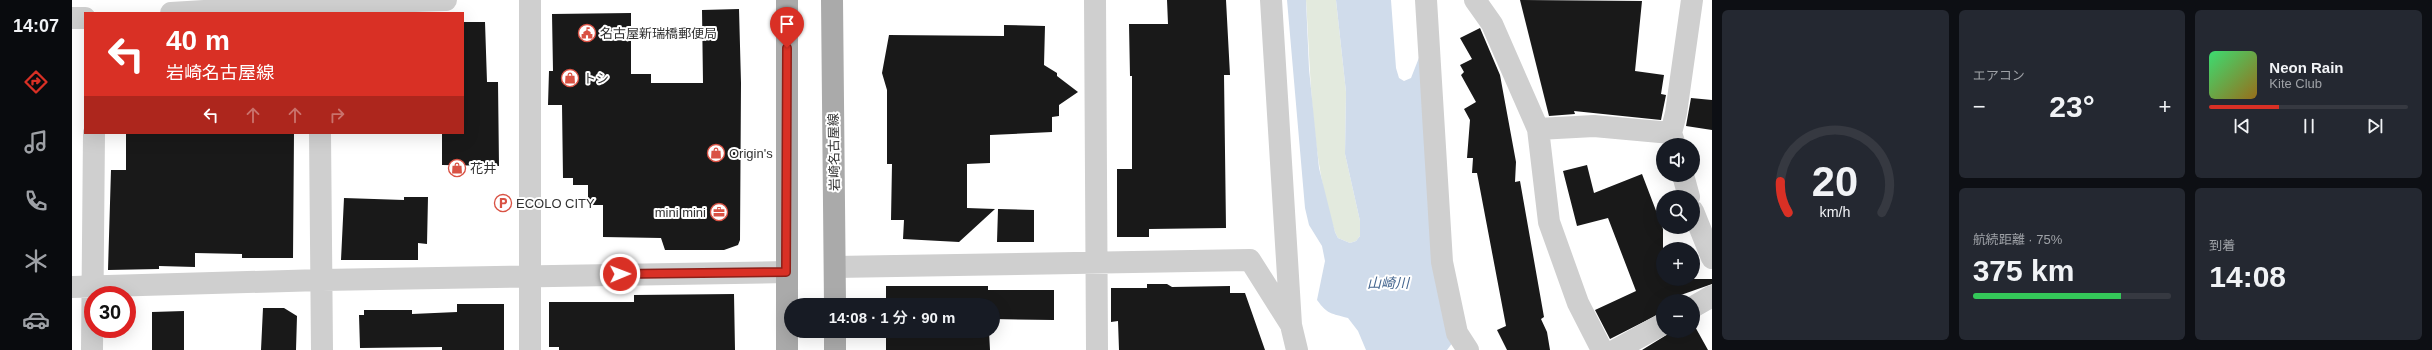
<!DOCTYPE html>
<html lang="ja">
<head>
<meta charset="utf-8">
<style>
  :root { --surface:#171b24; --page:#242831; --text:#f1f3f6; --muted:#9ea1a6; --line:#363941; --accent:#d93025 }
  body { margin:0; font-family:Helvetica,"Noto Sans JP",sans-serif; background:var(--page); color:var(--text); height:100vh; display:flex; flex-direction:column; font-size:15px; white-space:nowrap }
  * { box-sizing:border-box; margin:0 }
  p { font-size:13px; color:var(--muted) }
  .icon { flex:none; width:22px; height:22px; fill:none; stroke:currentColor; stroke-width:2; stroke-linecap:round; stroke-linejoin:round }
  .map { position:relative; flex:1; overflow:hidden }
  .details { display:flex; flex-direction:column; gap:10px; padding:10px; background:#0d0f14; width:720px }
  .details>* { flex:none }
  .hud { position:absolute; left:12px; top:12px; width:380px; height:122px; border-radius:0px; box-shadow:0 4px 16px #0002; background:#d93025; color:#fff; overflow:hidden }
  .tools { position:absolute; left:1584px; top:138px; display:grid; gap:8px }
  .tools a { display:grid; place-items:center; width:44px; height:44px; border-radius:50%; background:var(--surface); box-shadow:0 4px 16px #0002; font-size:20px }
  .speed { position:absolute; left:12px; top:286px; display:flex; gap:8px; font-size:20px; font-weight:700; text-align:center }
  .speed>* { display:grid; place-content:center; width:52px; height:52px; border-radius:50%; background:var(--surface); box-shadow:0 4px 16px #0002; line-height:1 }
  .speed .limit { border:6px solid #d22; background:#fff; color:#111 }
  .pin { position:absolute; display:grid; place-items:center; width:34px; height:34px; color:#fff; margin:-41px -17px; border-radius:50% 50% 50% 0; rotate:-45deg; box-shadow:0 0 4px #0007 }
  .pin .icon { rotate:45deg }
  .me { position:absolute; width:44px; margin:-22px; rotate:89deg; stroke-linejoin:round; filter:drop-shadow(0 0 3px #0008) }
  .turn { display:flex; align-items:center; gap:14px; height:84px; padding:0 16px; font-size:18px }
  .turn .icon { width:52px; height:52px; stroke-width:2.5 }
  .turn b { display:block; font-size:28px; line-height:34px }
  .lanes { display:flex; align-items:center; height:38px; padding:0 16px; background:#0003; justify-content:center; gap:20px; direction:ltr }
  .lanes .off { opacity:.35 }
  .big { font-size:30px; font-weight:600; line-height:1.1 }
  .details .card { flex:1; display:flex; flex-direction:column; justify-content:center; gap:6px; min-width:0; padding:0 14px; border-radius:6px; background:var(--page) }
  .details .dial { align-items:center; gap:0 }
  .dial svg { height:104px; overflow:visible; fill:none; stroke:var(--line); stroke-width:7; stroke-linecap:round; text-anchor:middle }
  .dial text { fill:var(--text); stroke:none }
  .song { display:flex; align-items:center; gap:12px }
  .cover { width:48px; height:48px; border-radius:6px; background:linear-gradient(135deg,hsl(140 70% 55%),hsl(40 70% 35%)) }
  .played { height:4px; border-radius:2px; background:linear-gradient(90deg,var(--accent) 35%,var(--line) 35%) }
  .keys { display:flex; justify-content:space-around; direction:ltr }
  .heat { display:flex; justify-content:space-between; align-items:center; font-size:22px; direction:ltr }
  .charge { height:6px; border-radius:3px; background:linear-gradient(90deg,#34c759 75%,var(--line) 0) }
  .details .tiles { flex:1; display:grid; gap:10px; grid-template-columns:repeat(3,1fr) }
  .card:first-child { grid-row:span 2 }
  .trip { position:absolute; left:712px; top:298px; width:216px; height:40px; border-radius:20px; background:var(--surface); box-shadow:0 4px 16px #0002; font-weight:600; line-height:40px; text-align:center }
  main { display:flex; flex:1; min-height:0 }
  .dock { display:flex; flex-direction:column; width:72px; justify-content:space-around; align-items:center; background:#090b0e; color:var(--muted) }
  .dock .icon { width:28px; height:28px }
  .dock .selected { color:var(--accent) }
  .dock b { font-size:18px; color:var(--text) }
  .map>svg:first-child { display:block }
  .green { fill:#e3eade }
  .water { fill:#d0dceb }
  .building { fill:#191919 }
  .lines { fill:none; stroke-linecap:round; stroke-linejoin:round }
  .minor { stroke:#cfcfcf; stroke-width:22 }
  .major { stroke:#aaa; stroke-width:22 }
  .route-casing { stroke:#8d1f18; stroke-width:10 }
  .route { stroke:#d93025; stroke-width:7 }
  .labels { text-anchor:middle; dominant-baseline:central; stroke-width:4; stroke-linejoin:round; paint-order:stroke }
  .poi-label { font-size:13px; fill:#323232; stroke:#fff; text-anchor:start }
  .street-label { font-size:13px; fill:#323232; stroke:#fff }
  .water-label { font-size:14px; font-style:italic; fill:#45668f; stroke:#fff }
</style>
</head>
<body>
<main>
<nav class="dock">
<b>14:07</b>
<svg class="icon selected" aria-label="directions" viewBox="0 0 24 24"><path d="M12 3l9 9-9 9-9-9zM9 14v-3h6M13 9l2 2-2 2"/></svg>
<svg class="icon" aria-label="music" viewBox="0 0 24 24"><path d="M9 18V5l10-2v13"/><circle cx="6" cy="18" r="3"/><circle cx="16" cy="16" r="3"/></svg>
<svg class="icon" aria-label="phone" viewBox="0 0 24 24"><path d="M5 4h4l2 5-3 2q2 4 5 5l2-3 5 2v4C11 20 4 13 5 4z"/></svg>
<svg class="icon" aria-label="climate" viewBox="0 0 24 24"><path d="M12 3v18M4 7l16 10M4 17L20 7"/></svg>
<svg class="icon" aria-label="car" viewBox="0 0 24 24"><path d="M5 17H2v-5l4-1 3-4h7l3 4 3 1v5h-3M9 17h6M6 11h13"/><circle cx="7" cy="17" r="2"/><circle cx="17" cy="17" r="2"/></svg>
</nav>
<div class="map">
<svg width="1640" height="350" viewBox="0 0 1640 350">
  <rect width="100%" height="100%" fill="#fff"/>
  <path class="green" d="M1234 0H1264L1274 92 1273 154 1288 221V236L1284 241 1278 243 1266 238 1263 232C1239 158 1239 77 1234 0Z"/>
  <path class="water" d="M1215 0H1234L1237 69 1247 168 1263 232 1266 238 1278 243 1284 241 1288 236V221L1273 154 1274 92 1264 0H1319L1324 68 1327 78 1332 81 1339 78 1350 50 1381 342 1375 350H1294L1286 331 1276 318C1259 313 1256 315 1245 300L1253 261 1250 246 1237 225 1233 208Z"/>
  <path class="building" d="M1095 0H1154L1158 75H1152L1154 228 1077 229V237H1045V169H1060V76H1058L1057 24H1096Z
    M1448 0 1570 1 1563 71 1592 75 1589 94 1594 95 1589 120 1502 111 1503 114 1477 116Z
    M667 9 669 83 668 240 666 245 652 250H593L589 238 531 237V205H516V185H501V178H491L490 105H476L477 71H481L480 14 559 13V74H579V83H631L630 10Z
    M391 22H413L415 82H426L427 166 370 165V133H391Z
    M932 25 973 26 972 65 985 73V76L1006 92 987 105V116L980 117V132L918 135V163L895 164V208L923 209 887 242 831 239 832 220H819L820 164H815V90L810 73 817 35 932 36Z
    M1408 28 1428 75 1444 162 1443 182 1448 181 1472 317 1469 319 1475 332 1478 350H1435L1425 330 1434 326 1405 173H1400L1401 158H1395L1398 120 1392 109 1404 102 1389 75 1392 72 1388 65 1400 59 1388 38Z
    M1619 98 1640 100V130L1614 126Z
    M54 133H222L221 258H170V254L123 253V267L87 266V269L36 270 39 170H54Z
    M1515 165 1522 193 1570 174 1591 229V279H1640V284L1606 296 1609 301H1591V312L1538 339 1523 310 1564 291 1536 218 1505 226 1491 171Z
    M332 197H356L355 244 346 243V260H269L272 198 332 200Z
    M926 209 962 210V242H925Z
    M1075 284H1095L1100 287 1158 286V293H1173L1193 350H1047L1046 321 1039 322V288H1075Z
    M814 286H916V290H982V320L921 319V305H814Z
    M662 294 663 350H487V347H477V302H562V295Z
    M385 304H432V350H370V347L288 348 287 315H292V310H340V314L385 312Z
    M191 308H212L225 316 224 350H189Z
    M112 311V350H80V312Z
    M1621 323 1636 350H1570L1601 331H1621Z
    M814 331H917L918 350H814Z"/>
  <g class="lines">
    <path class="minor" d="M458 0V350
      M1023 0 1025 350
      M1199 0 1219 325 1225 350
      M1354 0 1370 262 1385 333 1396 350
      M1403 0 1420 24 1466 129 1477 222 1506 303 1530 350
      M99 13 247 4 374 0
      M0 18H13
      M1466 129 1522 126 1599 133
      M248 133 250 350
      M1603 145 1599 133 1604 113 1620 0
      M1611 175 1617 197
      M1621 211 1640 258
      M763 267 1178 260 1219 325
      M0 287 250 280 715 272
      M1621 307 1640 296
      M20 350 22 133
      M1544 350 1591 324"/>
    <path class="major" d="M760 0 763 305
      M763 331V350
      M715 350V0"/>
  </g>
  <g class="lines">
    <g class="route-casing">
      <path id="route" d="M548 274 714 272 715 48"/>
    </g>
    <use href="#route" class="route"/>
  </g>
  <defs>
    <g id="civic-ring" transform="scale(0.9)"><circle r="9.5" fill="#fff" stroke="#d95244" stroke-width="1.5"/><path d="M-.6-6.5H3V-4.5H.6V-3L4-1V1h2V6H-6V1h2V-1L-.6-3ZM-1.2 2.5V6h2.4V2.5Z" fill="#d95244"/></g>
    <g id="shop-ring" transform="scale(0.9)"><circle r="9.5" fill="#fff" stroke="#d95244" stroke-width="1.5"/><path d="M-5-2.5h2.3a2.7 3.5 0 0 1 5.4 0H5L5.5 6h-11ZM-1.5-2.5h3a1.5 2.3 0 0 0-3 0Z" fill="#d95244"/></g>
    <g id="parking-ring" transform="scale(0.9)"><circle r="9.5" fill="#fff" stroke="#d95244" stroke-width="1.5"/><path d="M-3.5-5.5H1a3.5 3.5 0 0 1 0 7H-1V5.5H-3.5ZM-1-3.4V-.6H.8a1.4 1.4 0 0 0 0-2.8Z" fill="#d95244"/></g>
    <g id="office-ring" transform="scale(0.9)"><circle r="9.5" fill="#fff" stroke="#d95244" stroke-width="1.5"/><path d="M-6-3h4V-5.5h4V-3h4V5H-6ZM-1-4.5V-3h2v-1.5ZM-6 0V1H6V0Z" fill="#d95244"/></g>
  </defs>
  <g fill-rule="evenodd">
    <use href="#civic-ring" x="515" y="33"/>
    <use href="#shop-ring" x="498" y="78"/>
    <use href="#shop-ring" x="644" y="153"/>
    <use href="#shop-ring" x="385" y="168"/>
    <use href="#parking-ring" x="431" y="203"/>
    <use href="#office-ring" x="647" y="212"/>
  </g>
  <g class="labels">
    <g class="poi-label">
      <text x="528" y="33">名古屋新瑞橋郵便局</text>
      <text x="511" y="78">トシ</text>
      <text x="657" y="153">Origin's</text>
      <text x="398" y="168">花井</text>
      <text x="444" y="203">ECOLO CITY</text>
      <text x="634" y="212" text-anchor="end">mini mini</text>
    </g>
    <g class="street-label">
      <text transform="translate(762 152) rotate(-91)">岩崎名古屋線</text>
    </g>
    <g class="water-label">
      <text x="1316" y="283">山崎川</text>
    </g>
  </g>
</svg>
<div class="tools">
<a><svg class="icon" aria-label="sound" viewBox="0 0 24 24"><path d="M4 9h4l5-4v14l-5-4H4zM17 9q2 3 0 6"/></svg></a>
<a><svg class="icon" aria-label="search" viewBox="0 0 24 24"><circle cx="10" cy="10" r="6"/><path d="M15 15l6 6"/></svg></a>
<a>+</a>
<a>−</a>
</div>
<div class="speed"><div class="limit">30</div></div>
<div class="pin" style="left:715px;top:48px;background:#d93025"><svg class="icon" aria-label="arrive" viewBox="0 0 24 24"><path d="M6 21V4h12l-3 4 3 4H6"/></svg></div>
<svg class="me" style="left:548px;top:274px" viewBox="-20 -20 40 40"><circle r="17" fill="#d93025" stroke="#fff" stroke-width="3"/><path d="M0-11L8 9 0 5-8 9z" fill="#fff"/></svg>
<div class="trip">14:08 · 1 分 · 90 m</div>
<div class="hud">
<div class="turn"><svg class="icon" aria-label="left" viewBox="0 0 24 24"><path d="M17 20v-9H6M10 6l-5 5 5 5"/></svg><div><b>40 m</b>岩崎名古屋線</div></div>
<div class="lanes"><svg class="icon" aria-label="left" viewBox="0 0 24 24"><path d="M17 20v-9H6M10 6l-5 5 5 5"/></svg><svg class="icon off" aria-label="ahead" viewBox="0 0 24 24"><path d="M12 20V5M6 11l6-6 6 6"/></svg><svg class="icon off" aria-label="ahead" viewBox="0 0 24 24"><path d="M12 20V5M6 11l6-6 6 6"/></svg><svg class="icon off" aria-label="right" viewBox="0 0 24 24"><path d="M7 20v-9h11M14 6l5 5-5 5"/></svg></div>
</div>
</div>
<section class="details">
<div class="tiles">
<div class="card dial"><svg viewBox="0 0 100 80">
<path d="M14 69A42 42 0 1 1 86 69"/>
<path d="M14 69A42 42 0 0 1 8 45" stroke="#d93025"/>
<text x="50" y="56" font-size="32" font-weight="700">20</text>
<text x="50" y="72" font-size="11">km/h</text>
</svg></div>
<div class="card"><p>エアコン</p>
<div class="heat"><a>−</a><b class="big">23°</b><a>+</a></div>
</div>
<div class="card">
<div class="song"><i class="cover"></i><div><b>Neon Rain</b><p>Kite Club</p></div></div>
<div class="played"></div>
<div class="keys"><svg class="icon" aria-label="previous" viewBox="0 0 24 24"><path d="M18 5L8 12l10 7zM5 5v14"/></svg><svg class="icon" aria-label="pause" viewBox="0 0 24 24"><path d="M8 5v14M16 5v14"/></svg><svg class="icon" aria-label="next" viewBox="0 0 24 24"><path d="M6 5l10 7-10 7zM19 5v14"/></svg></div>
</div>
<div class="card"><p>航続距離 · 75%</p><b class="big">375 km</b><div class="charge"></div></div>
<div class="card"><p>到着</p><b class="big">14:08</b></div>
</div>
</section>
</main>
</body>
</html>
